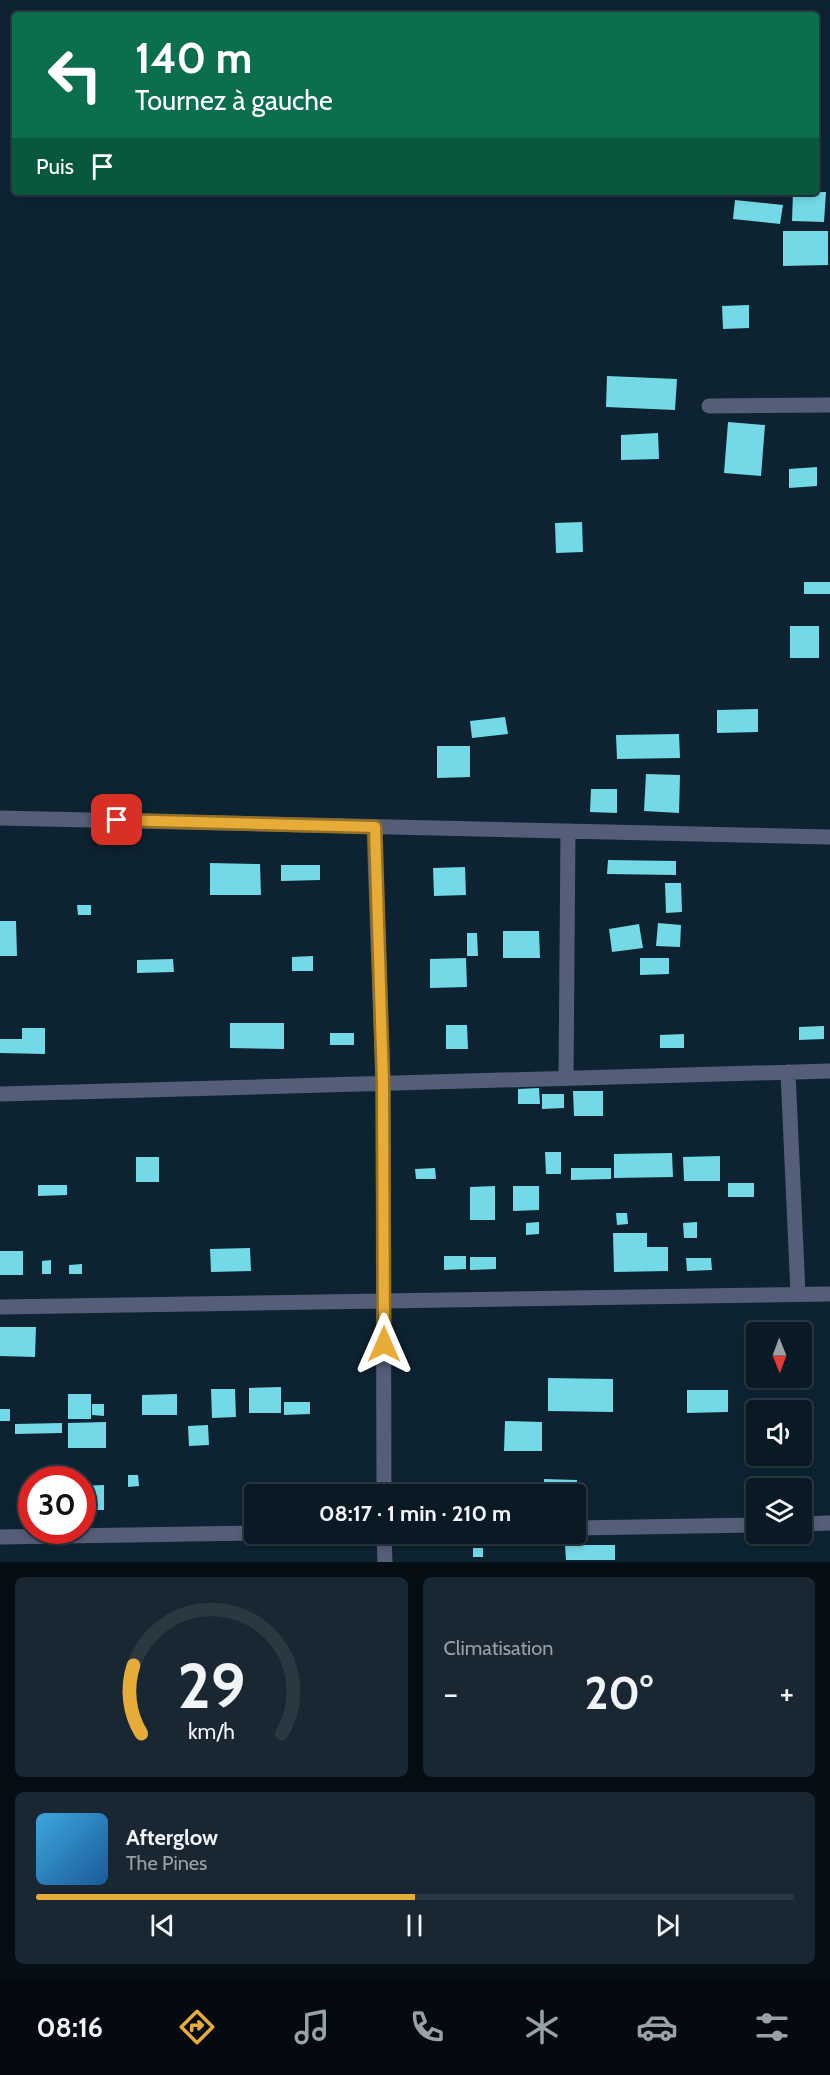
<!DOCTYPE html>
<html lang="fr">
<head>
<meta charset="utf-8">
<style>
  :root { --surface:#0a1a25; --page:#182732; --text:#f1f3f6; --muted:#99a1a7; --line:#2a3842; --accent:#e7ac37 }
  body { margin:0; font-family:Cabin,sans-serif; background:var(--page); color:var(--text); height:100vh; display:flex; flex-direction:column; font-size:22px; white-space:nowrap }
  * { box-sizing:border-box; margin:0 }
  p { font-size:20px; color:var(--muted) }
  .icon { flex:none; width:33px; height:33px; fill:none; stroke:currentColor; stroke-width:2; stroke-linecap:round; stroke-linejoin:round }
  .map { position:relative; height:1562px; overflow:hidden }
  .panel { display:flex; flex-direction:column; gap:15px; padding:15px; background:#060e14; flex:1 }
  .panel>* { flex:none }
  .hud { position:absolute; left:12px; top:12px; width:807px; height:183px; border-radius:6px; box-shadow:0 3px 9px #0003,0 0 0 2px var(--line); background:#0b6e4f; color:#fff; overflow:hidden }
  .needle { width:39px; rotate:179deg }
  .tools { position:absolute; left:746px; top:1322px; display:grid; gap:12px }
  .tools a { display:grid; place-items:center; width:66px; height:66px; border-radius:6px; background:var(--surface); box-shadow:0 3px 9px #0003,0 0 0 2px var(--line); font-size:30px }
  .speed { position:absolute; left:18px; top:1466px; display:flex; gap:12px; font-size:30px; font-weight:700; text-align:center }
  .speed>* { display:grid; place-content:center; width:78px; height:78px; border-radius:50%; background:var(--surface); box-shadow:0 3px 9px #0003,0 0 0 2px var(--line); line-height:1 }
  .speed .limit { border:9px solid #d22; background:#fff; color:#111 }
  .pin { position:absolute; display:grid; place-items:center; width:51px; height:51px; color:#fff; margin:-26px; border-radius:12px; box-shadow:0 3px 9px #0006 }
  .me { position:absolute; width:66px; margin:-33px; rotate:0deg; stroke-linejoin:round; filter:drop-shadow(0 0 4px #0008) }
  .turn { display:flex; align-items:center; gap:21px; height:126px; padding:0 24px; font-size:27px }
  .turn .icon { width:78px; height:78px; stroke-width:2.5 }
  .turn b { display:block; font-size:42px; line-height:51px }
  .then { display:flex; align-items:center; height:57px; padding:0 24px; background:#0003; gap:12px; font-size:22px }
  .big { font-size:45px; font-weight:700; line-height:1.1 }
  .panel .widget { flex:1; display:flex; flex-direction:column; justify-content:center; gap:9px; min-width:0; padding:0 21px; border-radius:9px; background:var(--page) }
  .panel .dial { align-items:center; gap:0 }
  .dial svg { height:156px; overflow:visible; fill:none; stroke:var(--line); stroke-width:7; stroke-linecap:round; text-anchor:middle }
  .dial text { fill:var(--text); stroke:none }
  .song { display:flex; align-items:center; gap:18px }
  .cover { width:72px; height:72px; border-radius:9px; background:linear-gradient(135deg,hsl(200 70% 55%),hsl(210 70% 35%)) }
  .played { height:6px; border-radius:3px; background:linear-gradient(90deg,var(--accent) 50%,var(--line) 50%) }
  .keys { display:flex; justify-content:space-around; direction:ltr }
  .heat { display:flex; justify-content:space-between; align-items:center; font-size:33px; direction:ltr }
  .panel .tiles { flex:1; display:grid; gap:15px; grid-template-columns:1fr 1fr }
  .widget:last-child { grid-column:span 2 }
  .trip { position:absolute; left:244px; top:1484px; width:342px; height:60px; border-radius:6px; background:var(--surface); box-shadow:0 3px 9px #0003,0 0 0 2px var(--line); font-weight:700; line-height:60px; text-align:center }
  .tabs { display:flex; height:96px; justify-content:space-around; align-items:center; background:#040a0f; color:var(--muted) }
  .tabs .icon { width:42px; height:42px }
  .tabs .current { color:var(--accent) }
  .tabs b { font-size:27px; color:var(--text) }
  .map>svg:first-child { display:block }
  .building { fill:#73d9e7 }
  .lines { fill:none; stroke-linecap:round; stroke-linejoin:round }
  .street { stroke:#555e78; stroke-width:15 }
  .route-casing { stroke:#967024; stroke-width:15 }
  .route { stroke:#e7ac37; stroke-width:10 }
</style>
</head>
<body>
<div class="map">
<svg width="830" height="1562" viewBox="0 0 830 1562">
  <rect width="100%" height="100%" fill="#0d2331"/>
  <path class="building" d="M793 192H826L824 222 792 221Z
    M735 200 783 205 780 224 733 219Z
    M783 231H828V265L783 266Z
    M749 305V328L723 329 722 306Z
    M607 376 677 379 675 410 606 407Z
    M728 422 765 425 761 476 724 473Z
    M658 433 659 459 621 460V435Z
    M817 467V486L789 488V469Z
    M582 522 583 552 556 553 555 523Z
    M804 582H830V594H804Z
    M790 626H819V658H790Z
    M758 709V732L717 733V710Z
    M505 717 508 734 472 738 470 721Z
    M679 734 680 758 617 759 616 735Z
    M437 746H470V777L437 778Z
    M646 774 680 775 679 813 644 811Z
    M591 789H617V813L590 812Z
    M608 860 676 861V875L607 874Z
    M210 863 260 864 261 895H210Z
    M281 865H320V880L281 881Z
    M465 867 466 895 434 896 433 868Z
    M665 883H681L682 912 666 913Z
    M77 905H91V915H78Z
    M0 921H16L17 956H0Z
    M658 923 681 925 680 947 656 946Z
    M639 924 643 948 612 952 609 929Z
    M503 931H539L540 958H503Z
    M467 933H477L478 956H467Z
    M313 956V971H292V957Z
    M466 958 467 987 430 988V959Z
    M640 958H669V974L640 975Z
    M173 959 174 972 137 973V960Z
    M230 1023H284V1049L230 1048Z
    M446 1025H467L468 1049H446Z
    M824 1026V1039L799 1040V1027Z
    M22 1028H45V1054L0 1053V1039H22Z
    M330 1033H354V1045H330Z
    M684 1034V1048H660V1035Z
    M539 1088 540 1104H518V1089Z
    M573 1091H603V1116H574Z
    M542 1094H564V1108L542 1109Z
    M545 1152H561V1174H546Z
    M672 1153 673 1177 614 1178V1154Z
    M720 1156V1181H684L683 1157Z
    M136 1157H159V1182H136Z
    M435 1168 436 1179H416L415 1169Z
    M571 1168H611V1179L571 1180Z
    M728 1183H754V1197H728Z
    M38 1185H67V1195L38 1196Z
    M495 1186V1220H470V1187Z
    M513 1186H539V1210L513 1211Z
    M616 1213H627L628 1224 617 1225Z
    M539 1222V1234L526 1235V1223Z
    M697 1222V1238H684L683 1223Z
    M613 1233H647V1247H668V1271L614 1272Z
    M250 1248 251 1271 211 1272 210 1249Z
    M0 1251H23V1275H0Z
    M444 1256H466V1269L444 1270Z
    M470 1257H496V1269L470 1270Z
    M686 1258H711L712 1270 687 1271Z
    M51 1260V1274H42V1261Z
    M82 1264V1274H69V1265Z
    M0 1327H36L35 1357 0 1356Z
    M548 1378 613 1379V1412L548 1411Z
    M281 1387V1413H249V1388Z
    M211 1389H235L236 1417 212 1418Z
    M687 1390H728V1412L687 1413Z
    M68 1394H91V1419H68Z
    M177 1394V1415H142V1395Z
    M284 1402H310V1414L284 1415Z
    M92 1404H104V1416L92 1415Z
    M0 1409H10V1421H0Z
    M505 1421 542 1422V1451H504Z
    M106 1422V1448H68V1423Z
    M62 1423V1433L15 1434V1424Z
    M208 1425 209 1445 189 1446 188 1426Z
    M128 1475H138L139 1486 128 1487Z
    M544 1479 577 1480V1494H544Z
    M104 1485V1510H82V1486Z
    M565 1545H615V1560H566Z
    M473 1548H483V1557H473Z"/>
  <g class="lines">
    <path class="street" d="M709 406 830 405
      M0 818 830 837
      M374 827 383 1083 384 1494
      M788 1072 798 1294
      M566 1078 568 831
      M0 1094 830 1071
      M0 1307 830 1294
      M801 1524 830 1523
      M576 1528 756 1525
      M384 1533 385 1562
      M0 1537 263 1533"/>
  </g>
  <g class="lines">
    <g class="route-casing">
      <path id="route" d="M117 820 375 827 383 1083 384 1344"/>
    </g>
    <use href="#route" class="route"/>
  </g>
</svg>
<div class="tools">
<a><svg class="needle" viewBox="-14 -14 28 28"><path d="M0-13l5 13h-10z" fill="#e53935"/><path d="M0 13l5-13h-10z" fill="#99a1a7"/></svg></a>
<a><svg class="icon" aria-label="sound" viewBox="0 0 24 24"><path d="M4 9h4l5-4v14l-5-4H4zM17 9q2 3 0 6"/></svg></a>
<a><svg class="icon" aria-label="layers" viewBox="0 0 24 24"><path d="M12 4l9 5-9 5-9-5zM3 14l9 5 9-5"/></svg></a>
</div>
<div class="speed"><div class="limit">30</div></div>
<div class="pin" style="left:117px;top:820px;background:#d93025"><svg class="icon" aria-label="arrive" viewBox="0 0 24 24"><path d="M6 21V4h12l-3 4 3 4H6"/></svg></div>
<svg class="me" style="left:384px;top:1344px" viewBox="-20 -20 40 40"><path d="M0-17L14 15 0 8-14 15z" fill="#e7ac37" stroke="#fff" stroke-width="4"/></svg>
<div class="trip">08:17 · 1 min · 210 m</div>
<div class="hud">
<div class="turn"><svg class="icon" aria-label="left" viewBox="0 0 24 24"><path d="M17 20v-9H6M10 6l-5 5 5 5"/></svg><div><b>140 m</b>Tournez à gauche</div></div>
<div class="then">Puis<svg class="icon" aria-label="arrive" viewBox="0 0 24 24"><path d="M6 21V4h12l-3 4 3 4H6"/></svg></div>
</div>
</div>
<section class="panel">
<div class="tiles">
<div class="widget dial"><svg viewBox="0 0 100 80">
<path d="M14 69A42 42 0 1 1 86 69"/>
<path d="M14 69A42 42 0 0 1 10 34" stroke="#e7ac37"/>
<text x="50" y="56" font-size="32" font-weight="700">29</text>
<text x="50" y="72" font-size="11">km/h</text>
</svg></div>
<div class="widget"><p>Climatisation</p>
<div class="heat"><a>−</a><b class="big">20°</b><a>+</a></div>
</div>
<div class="widget">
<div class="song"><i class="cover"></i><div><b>Afterglow</b><p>The Pines</p></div></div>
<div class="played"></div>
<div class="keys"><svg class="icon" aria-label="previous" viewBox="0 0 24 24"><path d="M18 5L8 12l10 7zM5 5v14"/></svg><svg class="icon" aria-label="pause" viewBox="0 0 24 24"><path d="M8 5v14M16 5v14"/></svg><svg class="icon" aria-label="next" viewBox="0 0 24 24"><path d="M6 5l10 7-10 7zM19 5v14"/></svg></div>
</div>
</div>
</section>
<nav class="tabs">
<b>08:16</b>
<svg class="icon current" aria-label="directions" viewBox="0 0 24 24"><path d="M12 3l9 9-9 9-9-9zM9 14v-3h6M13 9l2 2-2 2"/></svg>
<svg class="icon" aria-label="music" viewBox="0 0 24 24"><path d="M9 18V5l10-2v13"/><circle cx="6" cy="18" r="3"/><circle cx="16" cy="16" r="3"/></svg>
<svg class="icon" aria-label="phone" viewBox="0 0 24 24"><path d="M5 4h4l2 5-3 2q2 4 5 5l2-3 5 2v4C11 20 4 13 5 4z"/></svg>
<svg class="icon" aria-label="climate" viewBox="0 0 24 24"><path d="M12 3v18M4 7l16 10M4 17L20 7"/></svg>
<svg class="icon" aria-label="car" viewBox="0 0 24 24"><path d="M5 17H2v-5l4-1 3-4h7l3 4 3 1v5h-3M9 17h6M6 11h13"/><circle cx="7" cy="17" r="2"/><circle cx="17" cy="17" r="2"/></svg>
<svg class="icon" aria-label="filters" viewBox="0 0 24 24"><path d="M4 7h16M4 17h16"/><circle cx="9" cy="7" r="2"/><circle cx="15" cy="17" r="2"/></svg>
</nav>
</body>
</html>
